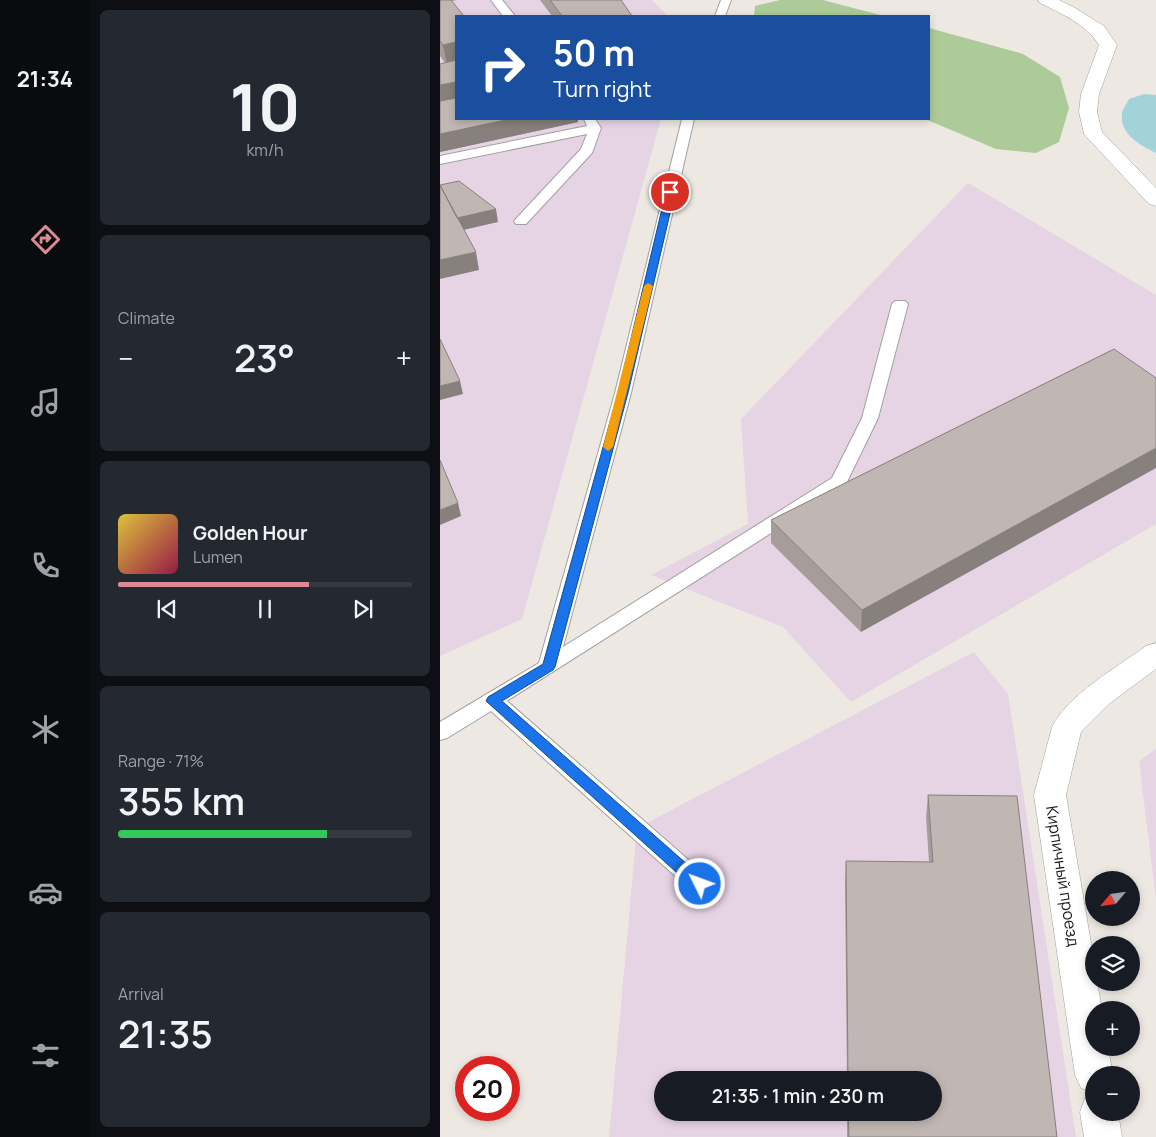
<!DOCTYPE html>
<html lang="en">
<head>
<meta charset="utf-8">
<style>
  :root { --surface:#171b24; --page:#242831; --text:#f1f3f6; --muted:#9ea1a6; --line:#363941; --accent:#db8993 }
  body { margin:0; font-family:Manrope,sans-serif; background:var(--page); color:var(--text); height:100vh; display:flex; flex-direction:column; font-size:19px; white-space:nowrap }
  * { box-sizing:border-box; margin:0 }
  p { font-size:16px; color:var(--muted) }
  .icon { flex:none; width:28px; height:28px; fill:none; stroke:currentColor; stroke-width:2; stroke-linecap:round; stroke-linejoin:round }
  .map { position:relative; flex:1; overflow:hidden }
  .drawer { display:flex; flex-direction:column; gap:10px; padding:10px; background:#0d0f14; width:350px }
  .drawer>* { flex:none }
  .guide { position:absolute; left:15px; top:15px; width:475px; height:105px; border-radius:0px; box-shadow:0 2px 8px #0003; background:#1a4fa0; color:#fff; overflow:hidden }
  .needle { width:32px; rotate:241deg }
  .fabs { position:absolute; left:645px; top:871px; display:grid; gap:10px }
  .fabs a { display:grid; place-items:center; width:55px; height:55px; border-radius:50%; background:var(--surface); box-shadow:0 2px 8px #0003; font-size:25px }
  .speed { position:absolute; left:15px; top:1056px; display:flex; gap:10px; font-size:25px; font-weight:700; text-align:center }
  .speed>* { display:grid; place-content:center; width:65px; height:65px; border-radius:50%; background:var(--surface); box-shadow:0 2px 8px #0003; line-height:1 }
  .speed .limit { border:8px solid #d22; background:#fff; color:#111 }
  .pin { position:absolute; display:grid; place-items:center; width:42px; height:42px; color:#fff; margin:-21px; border:2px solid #fff; border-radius:50%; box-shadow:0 1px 5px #0007 }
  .me { position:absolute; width:55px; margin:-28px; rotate:312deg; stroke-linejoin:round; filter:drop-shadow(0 0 4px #0008) }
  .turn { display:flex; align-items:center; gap:18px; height:105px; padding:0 15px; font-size:22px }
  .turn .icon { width:65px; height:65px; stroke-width:2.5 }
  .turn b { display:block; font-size:35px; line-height:42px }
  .big { font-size:38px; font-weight:600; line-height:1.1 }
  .drawer .tile { flex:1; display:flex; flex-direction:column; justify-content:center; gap:8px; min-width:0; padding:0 18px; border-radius:8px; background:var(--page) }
  .drawer .dial { align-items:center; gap:0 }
  .dial b { font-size:65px; line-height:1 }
  .song { display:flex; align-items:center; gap:15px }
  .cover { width:60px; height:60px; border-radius:8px; background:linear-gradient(135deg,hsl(50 70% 55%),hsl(340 70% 35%)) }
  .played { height:5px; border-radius:2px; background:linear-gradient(90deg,var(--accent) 65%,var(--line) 65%) }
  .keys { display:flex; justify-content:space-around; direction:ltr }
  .heat { display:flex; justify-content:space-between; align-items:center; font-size:28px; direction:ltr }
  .charge { height:8px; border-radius:4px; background:linear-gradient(90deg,#34c759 71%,var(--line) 0) }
  .trip { position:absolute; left:214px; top:1071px; width:288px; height:50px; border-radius:25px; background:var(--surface); box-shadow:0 2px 8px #0003; font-weight:600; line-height:50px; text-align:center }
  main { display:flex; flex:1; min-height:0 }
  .menu { display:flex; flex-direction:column; width:90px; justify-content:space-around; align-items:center; background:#090b0e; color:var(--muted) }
  .menu .icon { width:35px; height:35px }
  .menu .active { color:var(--accent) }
  .menu b { font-size:22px; color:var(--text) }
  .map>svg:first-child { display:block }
  .industrial { fill:#e6d4e5; fill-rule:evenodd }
  .forest { fill:#accb98 }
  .water { fill:#a3d3da }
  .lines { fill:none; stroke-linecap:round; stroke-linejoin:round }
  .service-casing { stroke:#a0a0a0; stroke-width:2 }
  .minor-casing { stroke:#a0a0a0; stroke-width:1 }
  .service { fill:#fff; fill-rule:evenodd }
  .minor { fill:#fff; fill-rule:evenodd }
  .wall { fill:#a69d99 }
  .shaded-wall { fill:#87807d }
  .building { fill:#c1b7b2; stroke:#87807d }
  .route { fill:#1a73e8; stroke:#114b97 }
  .slow { fill:#f59e0b }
  .labels { text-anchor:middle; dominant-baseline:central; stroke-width:4; stroke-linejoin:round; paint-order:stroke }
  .near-street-label { font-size:16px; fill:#1c1c1c; stroke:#fff }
</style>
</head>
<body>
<main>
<nav class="menu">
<b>21:34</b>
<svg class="icon active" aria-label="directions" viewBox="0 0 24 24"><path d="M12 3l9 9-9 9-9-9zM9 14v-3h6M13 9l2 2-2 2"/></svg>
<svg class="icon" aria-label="music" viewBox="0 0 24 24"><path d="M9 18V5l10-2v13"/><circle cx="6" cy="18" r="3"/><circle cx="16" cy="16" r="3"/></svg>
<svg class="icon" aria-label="phone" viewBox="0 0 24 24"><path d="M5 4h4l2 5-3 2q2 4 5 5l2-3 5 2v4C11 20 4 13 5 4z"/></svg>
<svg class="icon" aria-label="climate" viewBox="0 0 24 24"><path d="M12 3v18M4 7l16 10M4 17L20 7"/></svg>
<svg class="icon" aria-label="car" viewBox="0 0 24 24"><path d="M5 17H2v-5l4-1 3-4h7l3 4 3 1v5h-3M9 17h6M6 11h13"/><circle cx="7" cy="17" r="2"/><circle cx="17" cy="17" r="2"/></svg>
<svg class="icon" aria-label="filters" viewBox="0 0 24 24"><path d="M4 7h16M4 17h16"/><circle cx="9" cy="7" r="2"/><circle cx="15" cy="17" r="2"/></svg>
</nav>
<section class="drawer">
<div class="tile dial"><b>10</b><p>km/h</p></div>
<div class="tile"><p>Climate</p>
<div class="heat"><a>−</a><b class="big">23°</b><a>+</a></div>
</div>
<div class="tile">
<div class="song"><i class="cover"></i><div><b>Golden Hour</b><p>Lumen</p></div></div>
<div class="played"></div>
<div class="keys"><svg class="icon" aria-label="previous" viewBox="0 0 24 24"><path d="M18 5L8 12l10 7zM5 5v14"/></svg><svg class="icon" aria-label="pause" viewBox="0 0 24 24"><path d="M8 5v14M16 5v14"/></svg><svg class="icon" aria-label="next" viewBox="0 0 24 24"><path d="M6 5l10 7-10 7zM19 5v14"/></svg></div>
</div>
<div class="tile"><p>Range · 71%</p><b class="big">355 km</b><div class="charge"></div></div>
<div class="tile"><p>Arrival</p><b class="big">21:35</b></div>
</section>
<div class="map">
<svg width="716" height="1137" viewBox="0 0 716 1137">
  <rect width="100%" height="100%" fill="#ede8e2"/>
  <path class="industrial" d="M0 0H212L228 16H16V119H221L82 619 0 656Z
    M528 183 716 295V524L411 702 343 627 211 575 308 524 301 419Z
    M534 652 568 694 636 1137H169L197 828ZM222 1080H492V1112H222Z
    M716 749V898L699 761Z"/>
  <path class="forest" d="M340 0H383L444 16H314L315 6Z
    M489 28 583 54 620 77 629 108 619 142 596 153 556 149 485 119H489Z"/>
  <path class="water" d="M704 94 716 95V153C700 145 679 134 682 113 683 109 687 103 689 99Z"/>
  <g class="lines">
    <g class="service-casing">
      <path id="service" d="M51 0H62L75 16H63Z
        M281 0H291L285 16H275Z
        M144 119H155L161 128 152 153 86 224H76L74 221 141 149 147 134 0 164V156L147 126Z
        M242 119H254L191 393 123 647 392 478 422 418 452 304 455 301H465L468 304 438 418 405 486 67 701 268 877 272 884 268 891 260 894 252 891 51 711 7 738 0 740V722L99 663 175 393Z"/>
    </g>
    <g class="minor-casing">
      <path id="minor" d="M598 0H619L635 8 664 26 677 45 659 94 657 112 662 132 716 188V206L709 204 644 134 639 112 641 94 659 45C646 24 622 14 600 3Z
        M716 643V669L670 703 641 732 626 795 654 961V982H657L662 1010H654V1048H668L673 1075H654V1093L641 1088 635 1075 594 795 612 727C628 695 677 667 706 646Z
        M654 1095V1112H678L682 1137H644L640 1112 645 1098Z"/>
    </g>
    <use href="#service" class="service"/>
    <use href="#minor" class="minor"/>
  </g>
  <path class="wall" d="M0 0H17L12 1 16 119H138V122L0 152V64L5 63 0 56Z
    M100 0H181L192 16H112Z
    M674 349 421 632 331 543V520Z
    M488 795 617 1137H407V1112H492V1080H407L405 882 406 861 489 862 486 817Z"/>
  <path class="shaded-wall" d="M16 42V63L7 65 3 45Z
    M16 82V99L0 103V85Z
    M70 119H138V122L0 152V134Z
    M56 209 58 222 19 231 16 218Z
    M36 252 39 270 0 279V260Z
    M20 381 23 394 0 400V386Z
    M716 448V468L421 632 422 610Z
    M18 503 21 516 0 525V510Z"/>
  <path class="building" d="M0 0H11L24 16H16V42L3 45 0 41Z
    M110 0H181L192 16H122Z
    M16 60V82L0 85V64Z
    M16 98V119H70L0 134V101Z
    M19 181 56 209 17 218 0 185Z
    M0 185 36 252 0 260Z
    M0 339 20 381 0 386Z
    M674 349 716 378V448L422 610 331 520Z
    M0 460 18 503 0 510Z
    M488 795 577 796 617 1137H409L408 1112H492V1080H408L406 861 493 862Z"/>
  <path class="route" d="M230 189 235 192 188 393 115 667 113 670 62 701 265 880 267 884 265 889 260 891 255 889 46 701 48 697 103 664 178 393 226 192Z"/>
  <path class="slow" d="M208 283 213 286 173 447 168 451 163 447 204 286Z"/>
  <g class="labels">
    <g class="near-street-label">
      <text transform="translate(623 876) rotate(81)">Кирпичный проезд</text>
    </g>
  </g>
</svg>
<div class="fabs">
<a><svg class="needle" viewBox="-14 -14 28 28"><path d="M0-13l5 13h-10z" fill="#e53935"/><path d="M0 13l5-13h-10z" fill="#9ea1a6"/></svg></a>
<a><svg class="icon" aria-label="layers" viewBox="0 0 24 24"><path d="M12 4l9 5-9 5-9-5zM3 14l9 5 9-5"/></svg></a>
<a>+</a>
<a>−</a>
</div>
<div class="speed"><div class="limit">20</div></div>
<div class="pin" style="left:230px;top:192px;background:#d93025"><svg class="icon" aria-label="arrive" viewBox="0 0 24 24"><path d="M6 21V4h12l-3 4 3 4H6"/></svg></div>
<svg class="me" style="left:260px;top:884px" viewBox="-20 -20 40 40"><circle r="17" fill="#1a73e8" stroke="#fff" stroke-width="3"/><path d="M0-11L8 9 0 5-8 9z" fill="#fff"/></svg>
<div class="trip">21:35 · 1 min · 230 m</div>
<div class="guide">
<div class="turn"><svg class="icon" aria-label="right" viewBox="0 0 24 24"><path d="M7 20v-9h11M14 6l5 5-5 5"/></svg><div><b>50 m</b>Turn right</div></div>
</div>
</div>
</main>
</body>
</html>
